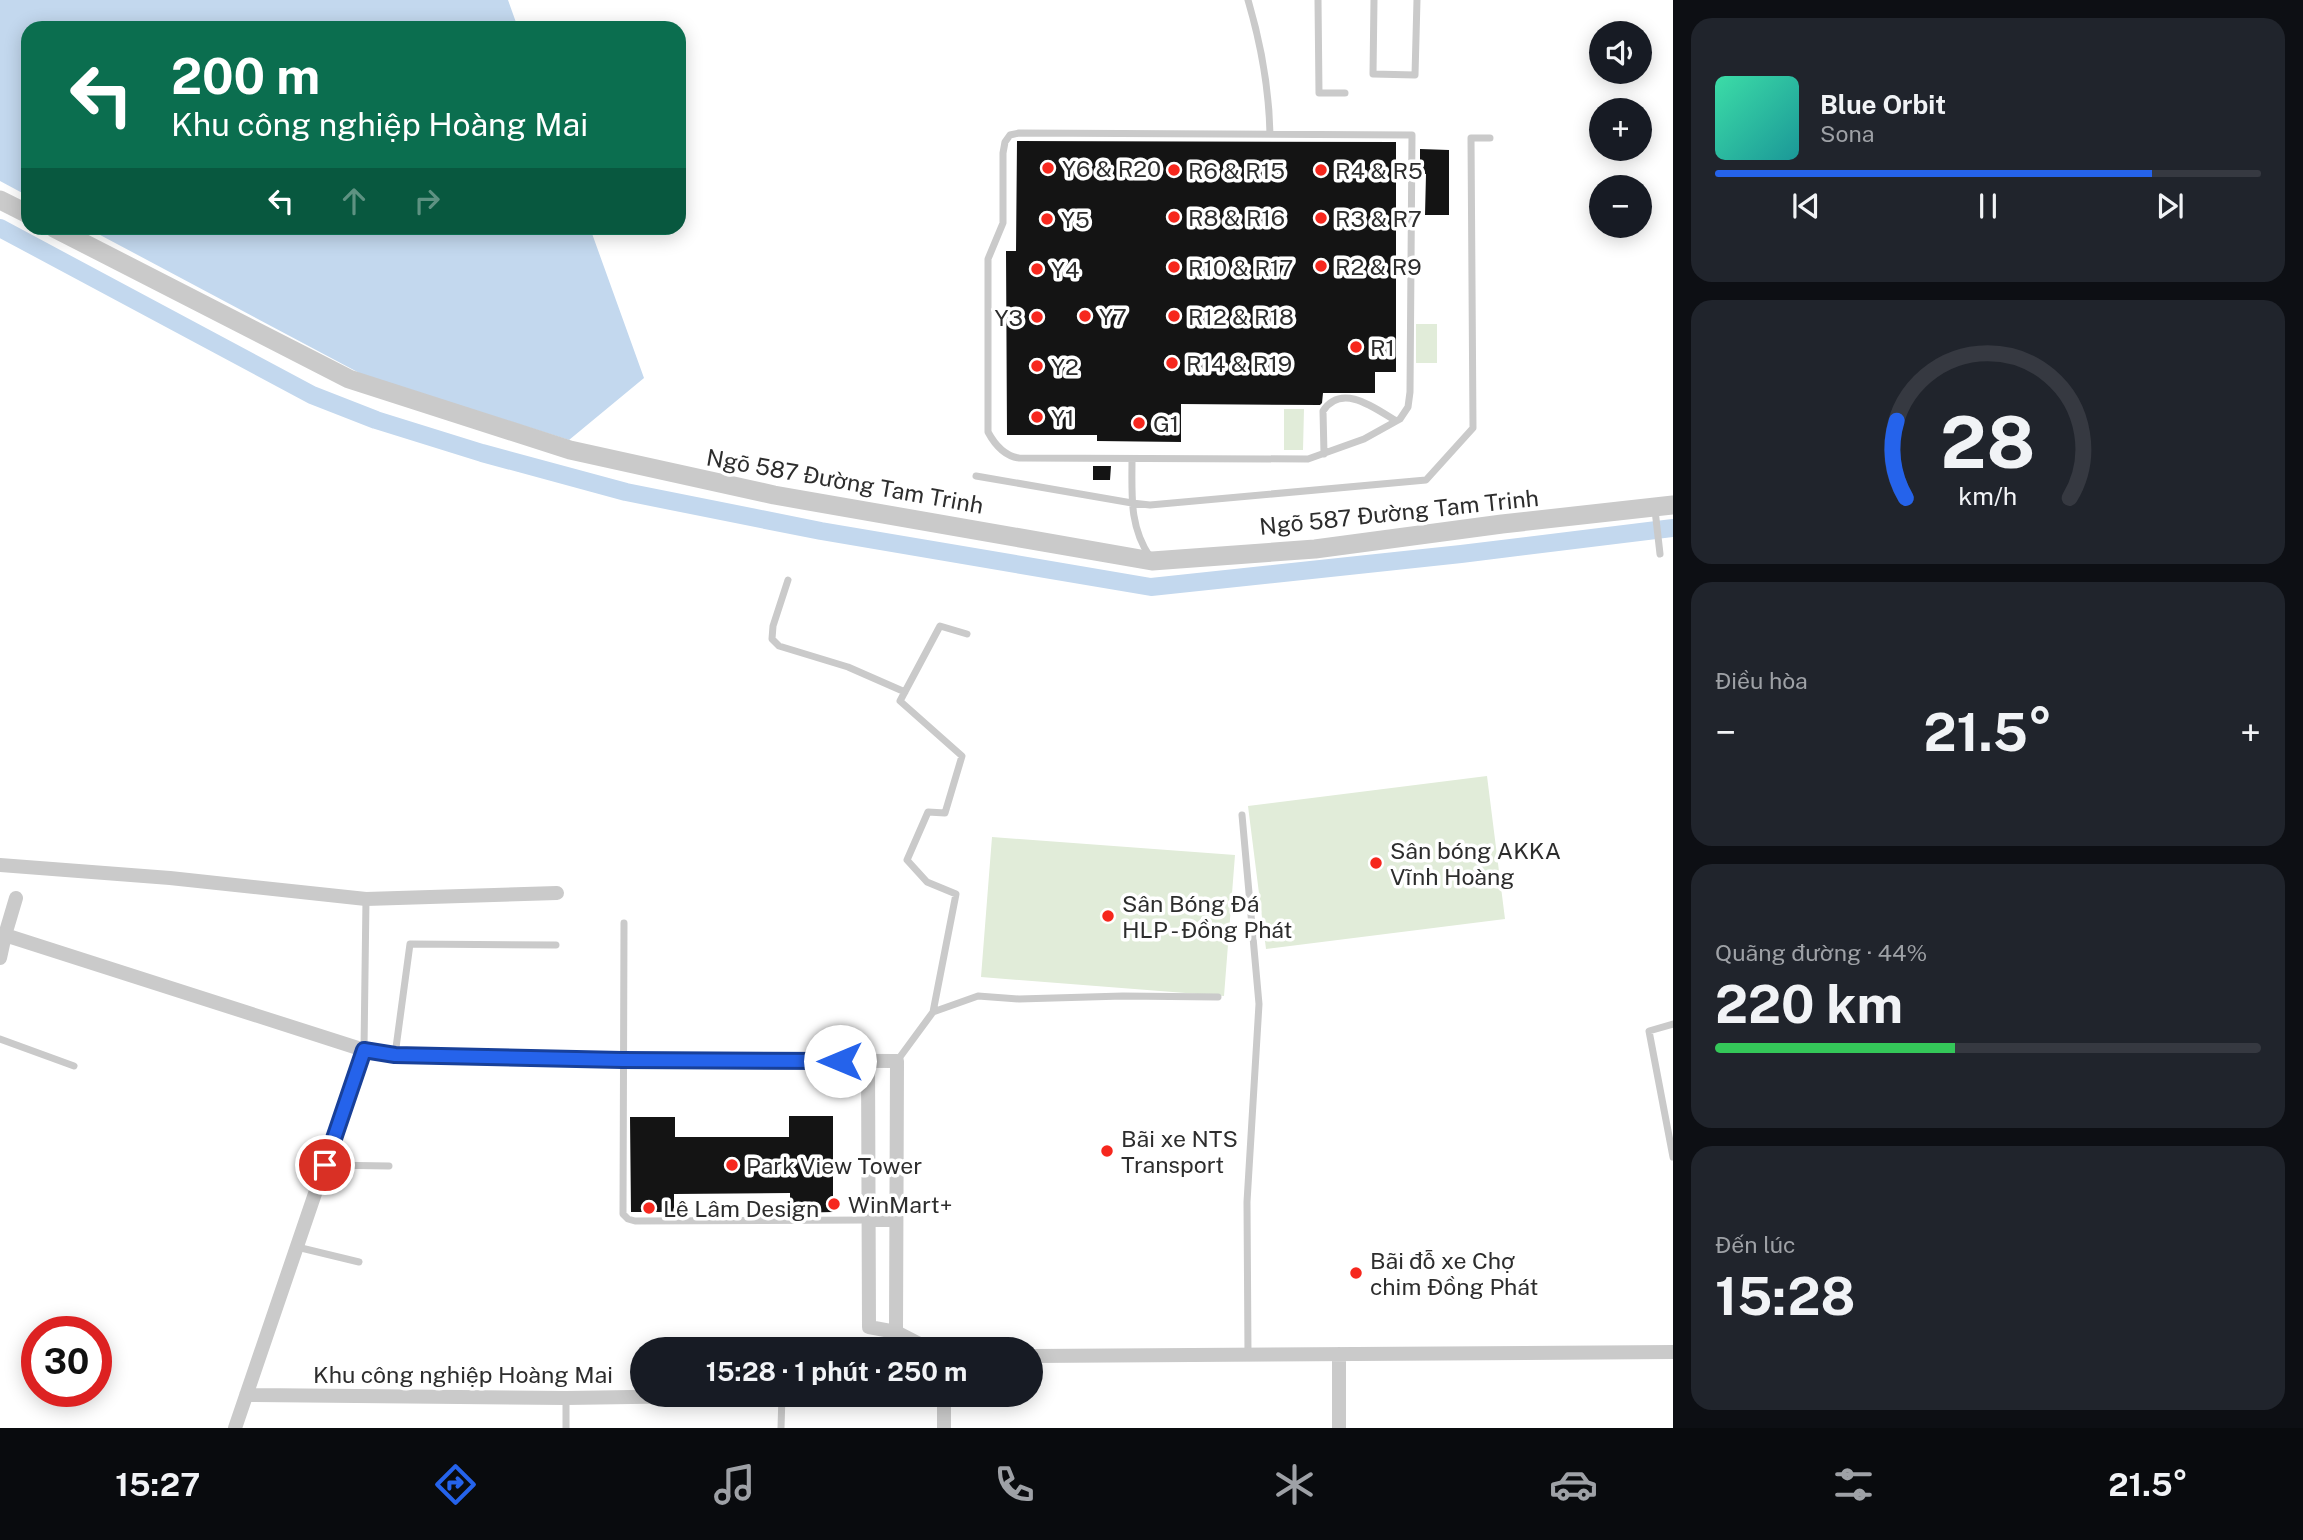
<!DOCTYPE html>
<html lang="vi">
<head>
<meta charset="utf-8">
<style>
  :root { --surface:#171b24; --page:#20242c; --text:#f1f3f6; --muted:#9ea1a6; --line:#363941; --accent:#2563eb }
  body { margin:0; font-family:"Public Sans",sans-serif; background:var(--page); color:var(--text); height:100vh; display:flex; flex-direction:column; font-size:26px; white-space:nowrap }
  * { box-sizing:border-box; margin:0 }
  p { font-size:23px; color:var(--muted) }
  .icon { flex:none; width:38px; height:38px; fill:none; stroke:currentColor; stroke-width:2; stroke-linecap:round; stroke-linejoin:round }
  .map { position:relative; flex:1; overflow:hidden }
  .details { display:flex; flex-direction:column; gap:18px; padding:18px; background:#0d0f14; width:630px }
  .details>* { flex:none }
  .hud { position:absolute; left:21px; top:21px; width:665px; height:214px; border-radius:21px; box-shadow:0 4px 18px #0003; background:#0b6e4f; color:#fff; overflow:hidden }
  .tools { position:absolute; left:1589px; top:21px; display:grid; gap:14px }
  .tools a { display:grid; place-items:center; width:63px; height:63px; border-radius:50%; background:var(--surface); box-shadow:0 4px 18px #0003; font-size:35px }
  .speed { position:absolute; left:21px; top:1316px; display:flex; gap:14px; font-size:35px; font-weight:700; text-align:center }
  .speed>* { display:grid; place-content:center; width:91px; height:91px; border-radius:50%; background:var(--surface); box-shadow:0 4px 18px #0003; line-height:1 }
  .speed .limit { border:10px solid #d22; background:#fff; color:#111 }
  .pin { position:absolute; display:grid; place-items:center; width:60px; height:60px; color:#fff; margin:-30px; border:4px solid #fff; border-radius:50%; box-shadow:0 2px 7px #0007 }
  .me { position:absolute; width:77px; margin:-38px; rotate:270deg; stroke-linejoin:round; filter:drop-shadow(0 0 5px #0008) }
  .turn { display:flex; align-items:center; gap:24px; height:147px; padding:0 35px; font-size:32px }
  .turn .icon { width:91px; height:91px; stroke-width:2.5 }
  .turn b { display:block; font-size:49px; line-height:60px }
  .lanes { display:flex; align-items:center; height:66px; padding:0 35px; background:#0003; justify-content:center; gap:35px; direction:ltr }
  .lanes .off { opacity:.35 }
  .big { font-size:52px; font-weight:700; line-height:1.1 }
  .details .widget { flex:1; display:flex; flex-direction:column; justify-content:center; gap:10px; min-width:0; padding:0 24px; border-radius:21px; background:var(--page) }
  .details .dial { align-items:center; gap:0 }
  .dial svg { height:182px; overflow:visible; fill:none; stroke:var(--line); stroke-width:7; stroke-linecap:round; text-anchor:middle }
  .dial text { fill:var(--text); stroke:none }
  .song { display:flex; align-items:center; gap:21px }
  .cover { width:84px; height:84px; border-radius:10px; background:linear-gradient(135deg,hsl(160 70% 55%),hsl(180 70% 35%)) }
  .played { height:7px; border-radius:4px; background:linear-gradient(90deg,var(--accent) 80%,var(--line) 80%) }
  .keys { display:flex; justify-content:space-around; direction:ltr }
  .heat { display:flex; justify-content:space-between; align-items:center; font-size:38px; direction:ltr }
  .charge { height:10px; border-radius:5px; background:linear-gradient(90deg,#34c759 44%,var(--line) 0) }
  .trip { position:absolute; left:630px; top:1337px; width:413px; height:70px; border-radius:35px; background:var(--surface); box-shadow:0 4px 18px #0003; font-weight:700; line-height:70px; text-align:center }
  .tabs { display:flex; height:112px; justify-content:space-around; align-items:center; background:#090b0e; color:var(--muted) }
  .tabs .icon { width:49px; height:49px }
  .tabs .selected { color:var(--accent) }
  .tabs b { font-size:32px; color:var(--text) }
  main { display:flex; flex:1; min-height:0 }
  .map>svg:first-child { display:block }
  .green { fill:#e1ecd9 }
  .water { fill:#c3d8ee }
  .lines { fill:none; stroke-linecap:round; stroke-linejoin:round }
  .canal { stroke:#c3d8ee; stroke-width:18 }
  .building { fill:#141414 }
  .service { stroke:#cacaca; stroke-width:7 }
  .minor { stroke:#cacaca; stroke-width:14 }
  .tertiary { stroke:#cacaca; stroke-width:19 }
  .route-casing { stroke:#184099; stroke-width:18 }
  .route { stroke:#2563eb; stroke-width:12 }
  .poi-dot { fill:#f6271d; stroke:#fff; stroke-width:2.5 }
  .labels { text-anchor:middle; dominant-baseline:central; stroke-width:7; stroke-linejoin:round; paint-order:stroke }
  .poi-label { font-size:23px; fill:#2d2d2d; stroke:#fff; text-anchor:start }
  .street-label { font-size:23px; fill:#2d2d2d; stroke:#fff }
</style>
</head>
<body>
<main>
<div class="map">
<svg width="1673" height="1428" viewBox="0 0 1673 1428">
  <rect width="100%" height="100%" fill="#fff"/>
  <path class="green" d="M1416 324H1437V363H1416Z
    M1284 409H1304L1303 450H1284Z
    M1487 776 1505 919 1266 949 1248 806Z
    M992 837 1235 855 1224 996 981 977Z"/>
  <path class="water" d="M0 0H508L518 28H28V196L0 181Z
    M87 228H590L644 378 569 440 365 376Z"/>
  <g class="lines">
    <path class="canal" d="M0 228 312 395 376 420 482 453 626 492 821 531 1151 587 1461 554 1673 528"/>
  </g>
  <path class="building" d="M1017 141 1396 142V372H1375V393H1323L1322 403 1320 405 1181 404V442L1097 441V435H1007L1006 251H1016Z
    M1420 149 1449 150V215H1425L1426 174H1420Z
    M1093 466H1111L1110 480H1093Z
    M789 1116H833V1212L790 1213V1193L674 1194V1212H631L630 1117H675V1137H789Z"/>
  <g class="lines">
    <path class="service" d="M1248 0C1261 44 1269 89 1270 134
      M1318 0 1319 93H1345
      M1374 0 1373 74 1415 75 1417 0
      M1019 133 1412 135 1410 392 1408 407 1400 419 1364 439 1308 459 1019 458C1004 456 995 445 988 432V259L1003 223V153L1005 142 1010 135Z
      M1324 454 1323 411C1342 382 1376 409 1396 421
      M1132 459C1132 495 1129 526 1150 557
      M976 476 1132 503 1150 505 1426 480 1473 428 1471 138H1490
      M1655 510 1660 554
      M788 580 773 626 772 639 779 646 848 667 905 692
      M1242 815 1259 1004 1247 1202 1248 1354
      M624 923 623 1214 628 1219 635 1221 868 1220
      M933 1012 956 894 927 882 907 860 928 812 945 813 962 756 900 701 940 626 967 634
      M1673 1024 1649 1031 1673 1157
      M0 1039 74 1066
      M364 1049 366 899
      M395 1055 410 944 556 945
      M897 1061 933 1012 978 996 1019 999 1123 996 1218 997
      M325 1165 389 1166
      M297 1247 359 1262
      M566 1399V1428
      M781 1428 782 1395"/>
    <path class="minor" d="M0 865 170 878 366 899 557 893
      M5 935 364 1050 395 1055 623 1060 897 1061 896 1332
      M0 958 5 935 16 898
      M868 1061 869 1327 896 1332 929 1349
      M868 1220H896
      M1339 1354V1428
      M1031 1356 1673 1352
      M246 1395 566 1398 763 1395
      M944 1395V1428
      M235 1428 364 1050"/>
    <path class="tertiary" d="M0 200 28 214
      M54 228 349 379 570 450 774 495 1152 561 1315 549 1502 524 1673 505"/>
  </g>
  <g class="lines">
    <g class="route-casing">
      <path id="route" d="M325 1165 364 1050 395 1055 622 1060 840 1061"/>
    </g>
    <use href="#route" class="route"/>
  </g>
  <g class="poi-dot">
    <circle cx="1048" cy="168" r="7"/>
    <circle cx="1174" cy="170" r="7"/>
    <circle cx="1321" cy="170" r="7"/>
    <circle cx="1174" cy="217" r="7"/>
    <circle cx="1321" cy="218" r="7"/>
    <circle cx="1047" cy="219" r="7"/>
    <circle cx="1321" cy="266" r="7"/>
    <circle cx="1174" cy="267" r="7"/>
    <circle cx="1037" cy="269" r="7"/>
    <circle cx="1085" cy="316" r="7"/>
    <circle cx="1174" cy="316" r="7"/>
    <circle cx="1037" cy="317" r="7"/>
    <circle cx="1356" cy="347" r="7"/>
    <circle cx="1172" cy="363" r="7"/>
    <circle cx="1037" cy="366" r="7"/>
    <circle cx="1037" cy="417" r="7"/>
    <circle cx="1139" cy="423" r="7"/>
    <circle cx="1376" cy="863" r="7"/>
    <circle cx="1108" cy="916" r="7"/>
    <circle cx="1107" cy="1151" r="7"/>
    <circle cx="732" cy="1165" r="7"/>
    <circle cx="834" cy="1204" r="7"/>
    <circle cx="649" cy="1208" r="7"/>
    <circle cx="1356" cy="1273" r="7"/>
  </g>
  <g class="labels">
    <g class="poi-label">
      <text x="1062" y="168">Y6 &amp; R20</text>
      <text x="1188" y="170">R6 &amp; R15</text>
      <text x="1335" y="170">R4 &amp; R5</text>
      <text x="1188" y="217">R8 &amp; R16</text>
      <text x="1335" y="218">R3 &amp; R7</text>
      <text x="1061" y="219">Y5</text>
      <text x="1335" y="266">R2 &amp; R9</text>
      <text x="1188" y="267">R10 &amp; R17</text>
      <text x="1051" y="269">Y4</text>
      <text x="1099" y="316">Y7</text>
      <text x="1188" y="316">R12 &amp; R18</text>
      <text x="1023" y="317" text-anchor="end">Y3</text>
      <text x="1370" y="347">R1</text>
      <text x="1186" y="363">R14 &amp; R19</text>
      <text x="1051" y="366">Y2</text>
      <text x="1051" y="417">Y1</text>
      <text x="1153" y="423">G1</text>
      <text x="1390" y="850">Sân bóng AKKA<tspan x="1390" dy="26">Vĩnh Hoàng</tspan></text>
      <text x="1122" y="903">Sân Bóng Đá<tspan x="1122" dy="26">HLP - Đồng Phát</tspan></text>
      <text x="1121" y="1138">Bãi xe NTS<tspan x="1121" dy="26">Transport</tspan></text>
      <text x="746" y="1165">Park View Tower</text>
      <text x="848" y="1204">WinMart+</text>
      <text x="663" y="1208">Lê Lâm Design</text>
      <text x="1370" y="1260">Bãi đỗ xe Chợ<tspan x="1370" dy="26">chim Đồng Phát</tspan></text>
    </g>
    <g class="street-label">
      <text transform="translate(845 481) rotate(10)">Ngõ 587 Đường Tam Trinh</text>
      <text transform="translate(1399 512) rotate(-6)">Ngõ 587 Đường Tam Trinh</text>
      <text x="463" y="1374">Khu công nghiệp Hoàng Mai</text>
    </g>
  </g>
</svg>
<div class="tools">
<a><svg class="icon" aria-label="sound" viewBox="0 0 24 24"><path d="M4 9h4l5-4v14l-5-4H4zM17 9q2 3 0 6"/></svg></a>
<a>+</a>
<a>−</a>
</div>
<div class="speed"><div class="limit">30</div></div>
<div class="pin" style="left:325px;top:1165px;background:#d93025"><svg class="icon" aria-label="arrive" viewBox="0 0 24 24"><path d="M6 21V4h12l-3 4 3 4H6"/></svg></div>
<svg class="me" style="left:840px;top:1061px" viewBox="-20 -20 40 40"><circle r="19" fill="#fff"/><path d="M0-13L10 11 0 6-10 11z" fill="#2563eb"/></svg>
<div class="trip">15:28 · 1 phút · 250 m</div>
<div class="hud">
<div class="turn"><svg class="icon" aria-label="left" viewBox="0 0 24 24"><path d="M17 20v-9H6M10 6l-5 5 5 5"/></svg><div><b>200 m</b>Khu công nghiệp Hoàng Mai</div></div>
<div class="lanes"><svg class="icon" aria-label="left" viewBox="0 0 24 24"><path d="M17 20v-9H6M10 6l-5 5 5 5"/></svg><svg class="icon off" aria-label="ahead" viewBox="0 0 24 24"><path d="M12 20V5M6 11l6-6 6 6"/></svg><svg class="icon off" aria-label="right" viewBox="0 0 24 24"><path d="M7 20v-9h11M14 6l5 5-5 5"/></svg></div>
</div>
</div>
<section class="details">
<div class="widget">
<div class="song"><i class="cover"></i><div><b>Blue Orbit</b><p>Sona</p></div></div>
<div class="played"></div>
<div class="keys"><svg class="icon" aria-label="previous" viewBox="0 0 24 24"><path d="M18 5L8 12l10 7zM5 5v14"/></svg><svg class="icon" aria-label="pause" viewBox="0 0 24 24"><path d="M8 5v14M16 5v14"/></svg><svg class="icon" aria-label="next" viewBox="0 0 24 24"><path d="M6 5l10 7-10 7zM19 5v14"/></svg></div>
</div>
<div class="widget dial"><svg viewBox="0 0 100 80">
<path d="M14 69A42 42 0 1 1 86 69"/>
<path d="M14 69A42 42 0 0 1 10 35" stroke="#2563eb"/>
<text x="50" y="56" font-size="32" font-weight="700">28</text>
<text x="50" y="72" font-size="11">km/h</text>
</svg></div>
<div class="widget"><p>Điều hòa</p>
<div class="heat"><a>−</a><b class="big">21.5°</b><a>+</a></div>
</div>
<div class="widget"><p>Quãng đường · 44%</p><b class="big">220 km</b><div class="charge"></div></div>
<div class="widget"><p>Đến lúc</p><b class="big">15:28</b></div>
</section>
</main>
<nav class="tabs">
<b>15:27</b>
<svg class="icon selected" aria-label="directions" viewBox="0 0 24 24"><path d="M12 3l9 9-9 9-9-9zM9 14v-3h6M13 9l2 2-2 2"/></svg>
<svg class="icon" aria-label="music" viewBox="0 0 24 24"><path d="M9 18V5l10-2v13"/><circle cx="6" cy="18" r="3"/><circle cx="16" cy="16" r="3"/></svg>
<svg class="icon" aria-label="phone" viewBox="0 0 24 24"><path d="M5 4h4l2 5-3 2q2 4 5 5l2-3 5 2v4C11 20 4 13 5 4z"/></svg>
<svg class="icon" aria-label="climate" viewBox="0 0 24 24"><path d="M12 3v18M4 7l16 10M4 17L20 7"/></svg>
<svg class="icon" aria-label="car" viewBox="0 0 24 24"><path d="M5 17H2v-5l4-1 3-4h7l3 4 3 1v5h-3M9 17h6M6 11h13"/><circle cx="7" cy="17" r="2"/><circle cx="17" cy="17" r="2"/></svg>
<svg class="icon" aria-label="filters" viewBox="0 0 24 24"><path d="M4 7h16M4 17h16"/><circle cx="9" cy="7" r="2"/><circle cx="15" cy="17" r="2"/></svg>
<b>21.5°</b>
</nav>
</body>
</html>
